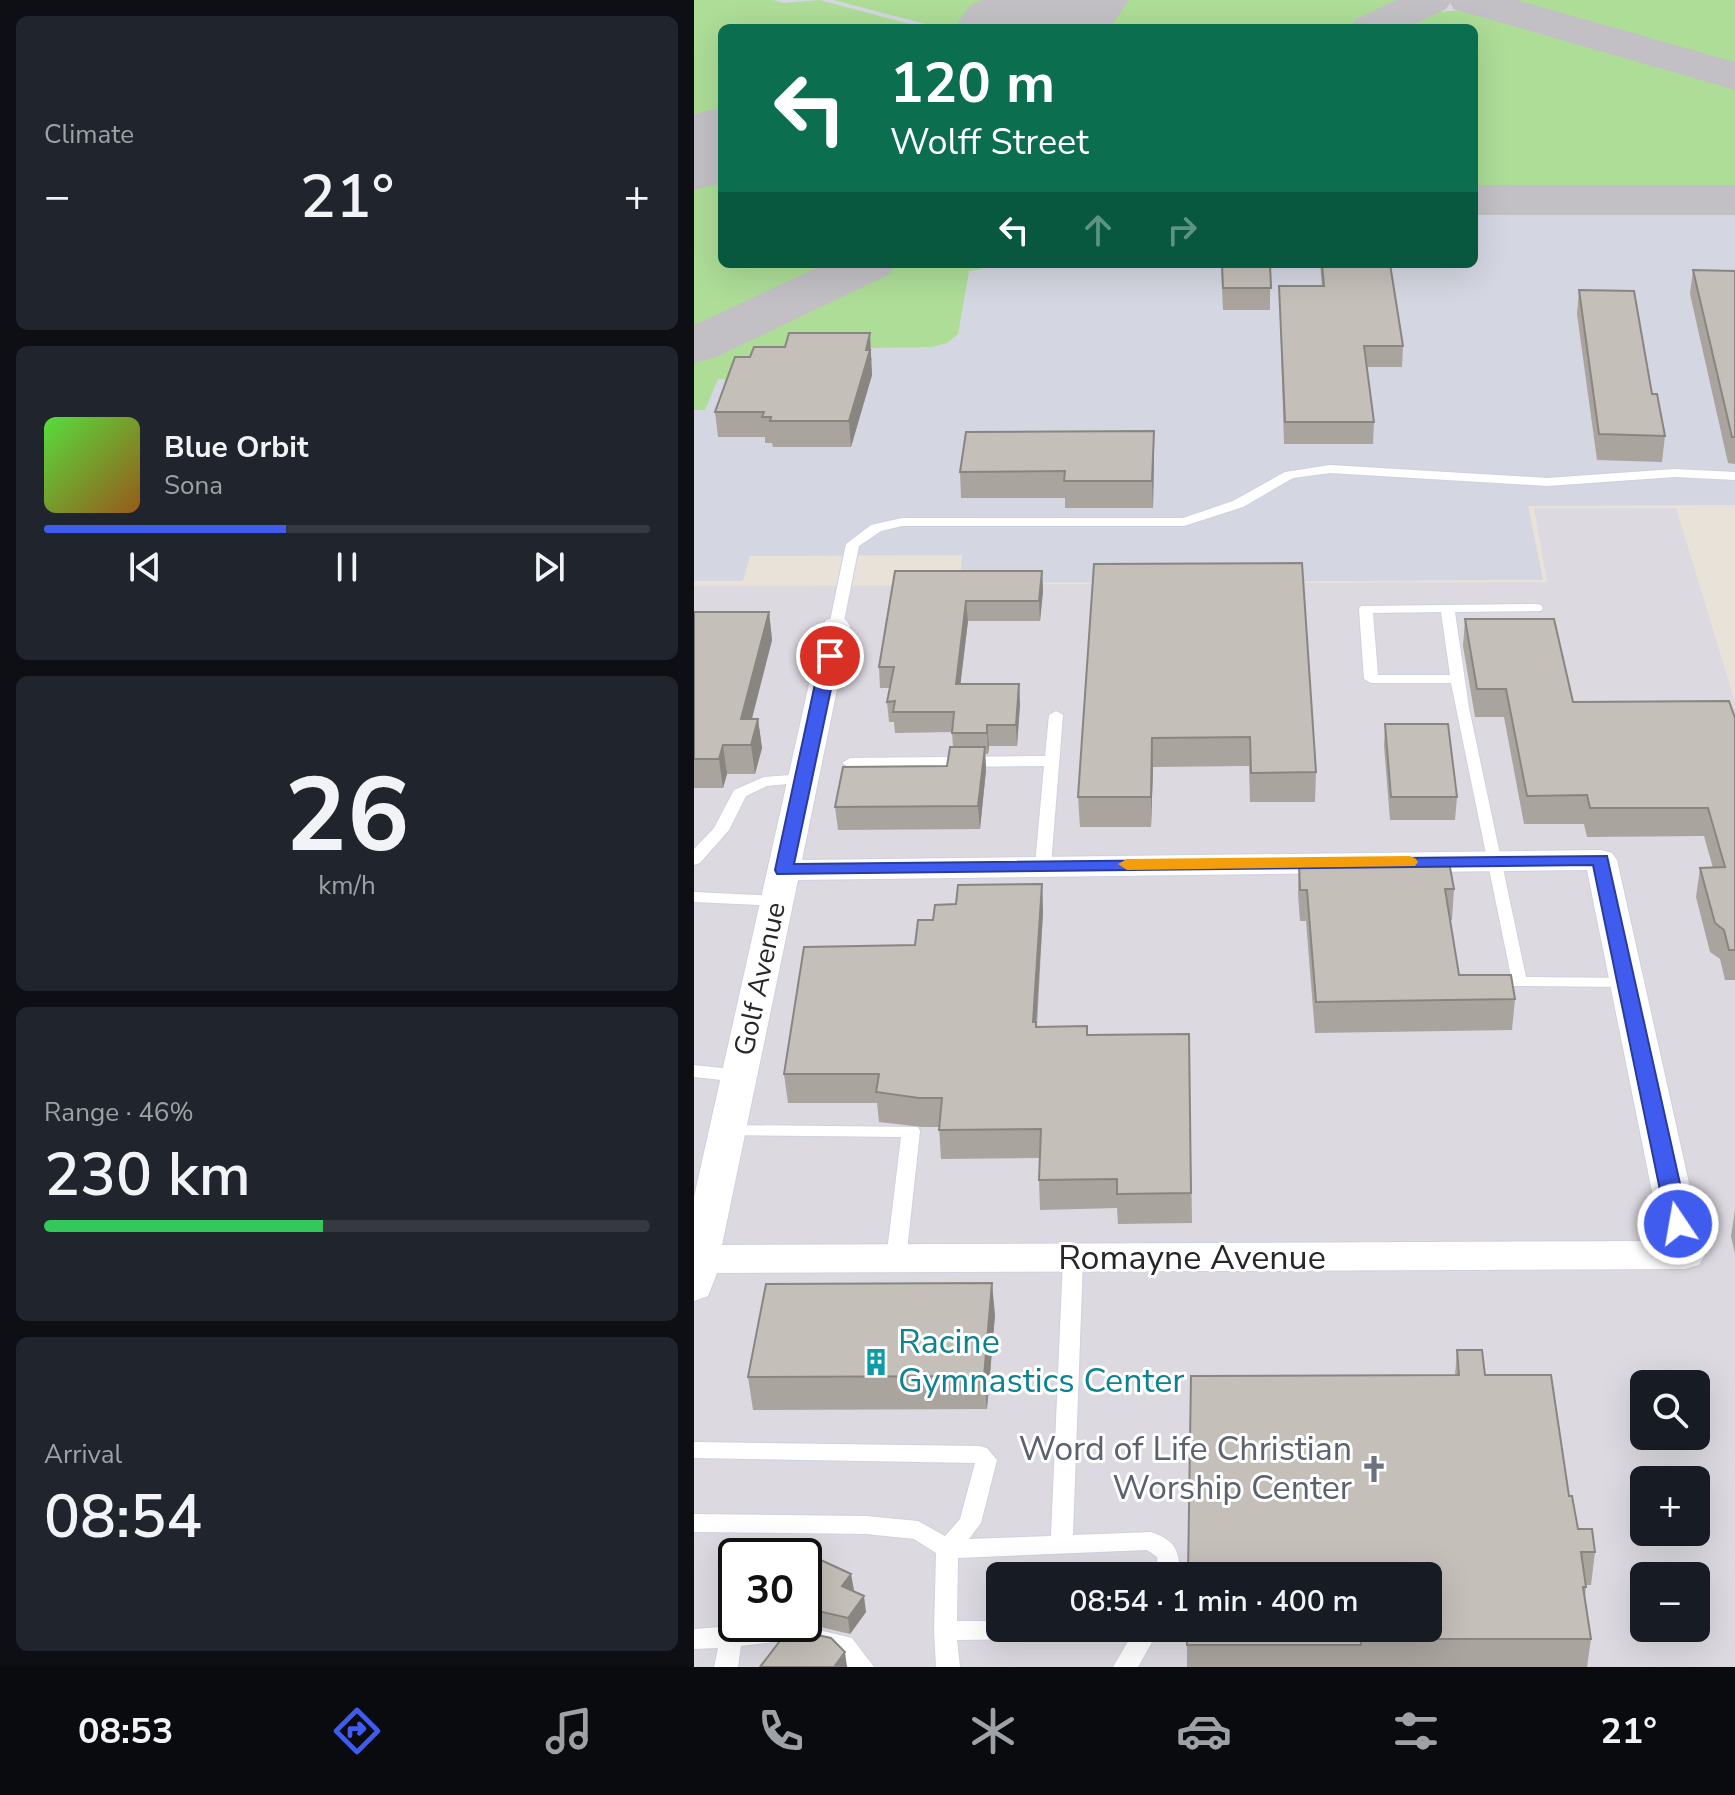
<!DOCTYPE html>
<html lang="en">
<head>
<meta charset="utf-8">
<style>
  :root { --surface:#171b24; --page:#20242c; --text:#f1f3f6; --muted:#9ea1a6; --line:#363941; --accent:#3f5cef }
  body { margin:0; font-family:"Nunito Sans",sans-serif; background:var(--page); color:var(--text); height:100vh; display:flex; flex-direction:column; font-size:30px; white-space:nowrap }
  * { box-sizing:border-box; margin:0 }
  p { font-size:26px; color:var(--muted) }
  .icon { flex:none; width:44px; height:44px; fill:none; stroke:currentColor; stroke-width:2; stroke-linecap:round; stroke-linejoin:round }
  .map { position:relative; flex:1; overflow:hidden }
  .side { display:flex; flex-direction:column; gap:16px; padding:16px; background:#0d0f14; width:694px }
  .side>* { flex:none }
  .hud { position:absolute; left:24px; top:24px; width:760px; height:244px; border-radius:12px; box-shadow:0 8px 32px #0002; background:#0b6e4f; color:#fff; overflow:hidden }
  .fabs { position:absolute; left:936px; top:1370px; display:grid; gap:16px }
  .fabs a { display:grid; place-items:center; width:80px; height:80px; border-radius:12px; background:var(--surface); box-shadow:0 8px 32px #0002; font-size:40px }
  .speed { position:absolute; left:24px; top:1538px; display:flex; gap:16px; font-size:40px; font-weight:700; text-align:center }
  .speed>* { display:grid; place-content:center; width:104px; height:104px; border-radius:50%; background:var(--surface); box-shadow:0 8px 32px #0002; line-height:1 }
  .speed .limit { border:4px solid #111; border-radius:12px; background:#fff; color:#111 }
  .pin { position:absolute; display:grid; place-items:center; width:68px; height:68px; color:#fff; margin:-34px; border:4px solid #fff; border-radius:50%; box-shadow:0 2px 8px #0007 }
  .me { position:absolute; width:88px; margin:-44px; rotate:348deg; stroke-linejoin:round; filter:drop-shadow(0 0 6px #0008) }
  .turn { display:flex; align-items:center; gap:28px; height:168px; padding:0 40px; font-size:36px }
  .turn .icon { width:104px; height:104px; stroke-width:2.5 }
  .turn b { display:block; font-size:56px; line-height:68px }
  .lanes { display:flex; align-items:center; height:76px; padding:0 40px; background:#0003; justify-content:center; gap:40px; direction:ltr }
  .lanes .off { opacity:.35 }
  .big { font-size:60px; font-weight:600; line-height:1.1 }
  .side .card { flex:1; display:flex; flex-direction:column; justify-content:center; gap:12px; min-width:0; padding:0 28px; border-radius:12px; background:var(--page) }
  .side .dial { align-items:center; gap:0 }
  .dial b { font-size:104px; line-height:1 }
  .song { display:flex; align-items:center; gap:24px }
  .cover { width:96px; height:96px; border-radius:12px; background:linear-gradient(135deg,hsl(110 70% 55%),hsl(30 70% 35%)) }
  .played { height:8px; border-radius:4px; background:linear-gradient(90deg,var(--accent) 40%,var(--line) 40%) }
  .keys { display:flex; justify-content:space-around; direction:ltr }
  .heat { display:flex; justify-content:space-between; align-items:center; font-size:44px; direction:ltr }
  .charge { height:12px; border-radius:6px; background:linear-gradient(90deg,#34c759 46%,var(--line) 0) }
  .trip { position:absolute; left:292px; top:1562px; width:456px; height:80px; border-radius:12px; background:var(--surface); box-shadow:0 8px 32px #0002; font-weight:600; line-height:80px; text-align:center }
  .tabs { display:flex; height:128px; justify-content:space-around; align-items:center; background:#090b0e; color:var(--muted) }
  .tabs .icon { width:56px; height:56px }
  .tabs .selected { color:var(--accent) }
  .tabs b { font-size:36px; color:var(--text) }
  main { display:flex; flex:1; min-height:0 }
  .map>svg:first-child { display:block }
  .industrial { fill:#dcd9e1; fill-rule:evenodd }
  .airport { fill:#d4d6e1; fill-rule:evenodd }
  .green { fill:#addd97 }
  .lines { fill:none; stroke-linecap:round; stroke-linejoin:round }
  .taxiway { fill:#c2c0c4; fill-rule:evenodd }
  .runway { fill:#c2c0c4; fill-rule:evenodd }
  .lane-casing { stroke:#ced1df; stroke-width:2 }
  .street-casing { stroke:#ced1df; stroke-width:2 }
  .lane { fill:#fff; fill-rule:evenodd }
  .street { fill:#fff; fill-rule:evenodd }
  .wall { fill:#a9a49e }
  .shaded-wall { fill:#898681 }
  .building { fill:#c4bfb8; stroke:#898681; stroke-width:2 }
  .route { fill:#3f5cef; stroke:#293c9b; stroke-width:2 }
  .slow { fill:#f59e0b }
  .labels { text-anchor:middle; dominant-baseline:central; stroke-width:6; stroke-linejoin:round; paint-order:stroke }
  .street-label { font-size:28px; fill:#272727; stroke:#fff }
  .near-street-label { font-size:34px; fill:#272727; stroke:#fff }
  .near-culture-label { font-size:34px; fill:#0d838f; stroke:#fff; text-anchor:start }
  .near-worship-label { font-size:34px; fill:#5b616d; stroke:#fff; text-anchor:end }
</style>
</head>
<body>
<main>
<section class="side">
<div class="card"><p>Climate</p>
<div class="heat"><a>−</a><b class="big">21°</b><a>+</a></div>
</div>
<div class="card">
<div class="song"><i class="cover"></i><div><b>Blue Orbit</b><p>Sona</p></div></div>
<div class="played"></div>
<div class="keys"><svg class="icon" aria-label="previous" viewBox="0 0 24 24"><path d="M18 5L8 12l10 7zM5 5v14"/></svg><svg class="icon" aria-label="pause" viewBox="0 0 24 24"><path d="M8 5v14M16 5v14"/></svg><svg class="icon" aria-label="next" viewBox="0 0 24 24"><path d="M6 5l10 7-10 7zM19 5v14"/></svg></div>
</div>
<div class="card dial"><b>26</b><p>km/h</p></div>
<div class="card"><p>Range · 46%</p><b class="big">230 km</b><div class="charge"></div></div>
<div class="card"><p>Arrival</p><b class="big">08:54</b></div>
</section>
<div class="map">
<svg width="1041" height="1667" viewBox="0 0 1041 1667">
  <rect width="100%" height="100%" fill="#e9e2d8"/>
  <path class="industrial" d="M840 508H982L1041 702V1667H0V586L853 582ZM950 1384H1002V1436H950ZM950 1480H1002V1532H950ZM42 1556H110V1624H42ZM306 1576H734V1628H306ZM950 1576H1002V1628H950Z"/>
  <path class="airport" d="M0 0H1041V505L834 506 849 580 266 583 268 555 56 556 49 581H0ZM28 28H780V264H28Z"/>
  <path class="green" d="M0 0H79L90 3 125 0 232 28H28V122L0 133Z
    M139 0H336L266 28H247Z
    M425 0H709L654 28H357Z
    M805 0H1041V66L816 4Z
    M768 10 801 14 1041 82V194H780V28H700L734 13Z
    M28 164V264H148L0 333V175Z
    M203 264H281L288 269 275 271 264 334 253 343 238 347 102 349 58 379H24L11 410H0V361Z"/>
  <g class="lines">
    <path class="taxiway" d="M702 0H822L1041 62V90L760 9 756 3 752 9 712 28H655L662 19Z
      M780 185H1041V215H780Z
      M131 264H202L194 275 20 358 0 363V325Z"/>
    <path class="runway" d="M289 0H435L420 22 406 28H260L276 5Z
      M28 107V183L0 190V114Z"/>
    <g class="lane-casing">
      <path id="lane" d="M636 465 853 478 981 469 1041 472V480L981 477 853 486 636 473 599 478 549 507 490 526H208L187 531 165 546 149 626 142 630 135 626 152 544 177 525 208 518H489L539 501 591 472Z
        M842 604 847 605 849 608 847 611 761 612 775 708 832 977 939 978 942 982 939 986 933 987 819 986 757 683H677L670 679 665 609 667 606ZM747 612 756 675H684L679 613Z
        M362 711 369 715 357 865 349 870 341 865 350 766 156 768 148 763 156 758 351 756 355 715Z
        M109 774 117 779 114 782 73 786 52 796 35 830 6 863 0 865V849L20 828 40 790 70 777Z
        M0 892 83 896 91 901 83 906 0 902Z
        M0 1065 46 1070 52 1072 55 1076 52 1080 46 1082 0 1077Z
        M33 1125 224 1127 226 1131 212 1260 209 1265 202 1267 195 1265 192 1260 207 1137 26 1135 24 1131 26 1127Z
        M379 1252 386 1254 389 1259 379 1535 457 1532C483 1541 485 1551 486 1576H464L463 1557 453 1550 264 1558 263 1621H306V1628H466L444 1667H419L436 1638 263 1640 266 1667H242L240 1631 242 1553 220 1539 172 1534 0 1532V1514L172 1516 224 1521 251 1536 266 1519 281 1463 0 1458V1442L285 1446 293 1448 303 1460 287 1523 275 1539 357 1536 369 1259 372 1254Z
        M68 1624H100L158 1638 180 1667H154L143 1653 88 1641 47 1646 44 1667H20L24 1648 0 1649V1629Z"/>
    </g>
    <g class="street-casing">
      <path id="street" d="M142 617 152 620 156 626 108 860 907 850 918 853 923 860 1011 1255 1005 1265 991 1269 23 1273 14 1296 0 1301V1197L128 626 132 620ZM893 870 968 1241 28 1245 104 880Z"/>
    </g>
    <use href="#lane" class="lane"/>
    <use href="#street" class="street"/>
  </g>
  <path class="wall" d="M527 264H576V310H529Z
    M626 264H696L709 346 708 367H672L680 422 679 444H590L585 286H628Z
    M999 270 1041 271V464L1034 463 996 294Z
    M885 290 958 394 971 436 968 462 903 460 883 314Z
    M178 358 177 363 178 375 157 447H79L78 443H71V437H24L21 412Z
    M460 457 459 508H371V498H267L266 472Z
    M608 563 622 772 621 802H556L555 766 459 767 457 827H386L384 797Z
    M201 571H348L349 591 346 621H274L266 684H325L326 704 323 746H295L294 754H291L292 770 286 829 144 830 141 807 253 766 259 747 258 732 201 733 200 722H195L193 702 196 688H186L185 667Z
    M0 612H75L78 640 58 719H64L68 748 61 774H33L29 788H0Z
    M771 619 879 702 1041 718V980H1031L1026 959 1016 952 1002 897 1006 868H1019L1010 836 893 837 890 824H830L810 717H781L769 646Z
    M691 724 763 797 761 820H696L690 746Z
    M605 863 760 889 758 920H756L765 975 821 999 818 1030 621 1033 612 921H606L604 894Z
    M348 884 349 912 343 1027 393 1035 495 1034 498 1223 424 1224 423 1208 346 1210 345 1180 346 1158 247 1159 245 1127H228L185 1122 183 1103H94L90 1074 221 945 239 920 262 904Z
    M1041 1210V1254L1037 1236Z
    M301 1315 293 1409 59 1410 54 1377Z
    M763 1350 875 1496 884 1529 901 1552 897 1585H892L891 1598 897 1639 893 1667H493V1628L761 1375Z
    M110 1556 157 1574 159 1591 172 1612 156 1634 114 1624 113 1619 110 1618Z"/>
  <path class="shaded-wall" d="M176 333 178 375 157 447 155 421Z
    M460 431V457L459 508 458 481Z
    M348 571 349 591 346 621 345 601Z
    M272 601 274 621 264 705 262 684Z
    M75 612 78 640 51 745 47 719Z
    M325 684 326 704 323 746 322 725Z
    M64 719 68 748 61 774 57 745Z
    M293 725 295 746 294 754 293 733Z
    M458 738 459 767 457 827V797Z
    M29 745 33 774 29 788 25 759Z
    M291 747 292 770 286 829 284 806Z
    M348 884 349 912 342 1024 339 1022Z
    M298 1283 301 1315 293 1409 290 1376Z
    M157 1574 160 1590 150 1602 148 1586Z
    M170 1596 172 1612 156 1634 154 1618Z
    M151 1652 153 1667H140Z"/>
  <path class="building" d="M528 264H576L577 288H529Z
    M628 264H696L709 346H670L680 422H591L585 286H630Z
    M999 270 1041 271V437H1038Z
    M885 290 940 291 958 394H963L971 436 905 434Z
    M95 333H176L172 350H176L155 421H76L77 417H68L70 412H21L41 357H56L60 347H91Z
    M460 431 458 481H370L371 471 266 472 272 432Z
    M608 563 622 772 557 773 556 737 458 738 457 797H384L400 564Z
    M201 571H348L345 601H272L262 684H325L322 725H293V733H258L260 712H199L201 701 193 702 200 667H185Z
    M0 612H75L47 719H64L57 745H29L25 759H0Z
    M771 619H860L879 702 1035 701 1041 718V950H1035L1030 930 1021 923 1006 868 1031 867 1014 808H896L893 795 833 796 812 689H783Z
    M691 724H754L763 797H697Z
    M256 747H291L284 806 141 807 149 767 253 766Z
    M755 862 760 889H751L765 975H817L821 999 622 1002 613 890H606L605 863Z
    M348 884 339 1022H342V1027L393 1026V1035L495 1034 497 1193 423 1194V1179L345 1180 347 1129 245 1130 248 1098H225L182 1092 185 1074H90L110 947 221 945 224 920H239L241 905 262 904 264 885Z
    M298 1283 290 1376 54 1377 72 1284Z
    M763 1350H788L791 1375H857L875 1496H878L884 1529H898L901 1552H887L892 1587H889L897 1639H667V1645H493V1628H734V1576H494L497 1376 765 1375Z
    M86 1548 129 1561 157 1574 148 1586 170 1596 154 1618 111 1608 114 1605 110 1603V1556H80Z
    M95 1629 137 1638 151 1652 140 1667H66Z"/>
  <path class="route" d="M136 651 144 656 100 864 913 856 995 1224 992 1230H977L973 1224 899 865 83 874 81 870 127 656Z"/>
  <path class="slow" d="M715 856 721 858 724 862 721 866 433 870 424 864 433 859Z"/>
  <defs>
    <g id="building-bare" transform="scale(2.16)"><path d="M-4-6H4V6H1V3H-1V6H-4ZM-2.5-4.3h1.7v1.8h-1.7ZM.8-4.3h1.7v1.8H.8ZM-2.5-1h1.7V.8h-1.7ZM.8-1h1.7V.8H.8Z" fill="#0f9aa8" stroke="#fff" stroke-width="2.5" paint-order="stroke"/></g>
    <g id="church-bare" transform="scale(2.16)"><path d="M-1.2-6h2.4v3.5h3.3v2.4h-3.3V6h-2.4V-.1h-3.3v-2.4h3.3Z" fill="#6b7280" stroke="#fff" stroke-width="2.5" paint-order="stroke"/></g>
  </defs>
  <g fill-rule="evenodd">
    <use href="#building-bare" x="182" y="1362"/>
    <use href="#church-bare" x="680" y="1469"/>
  </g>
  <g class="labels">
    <g class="street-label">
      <text transform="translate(66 979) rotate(-78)">Golf Avenue</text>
    </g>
    <g class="near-street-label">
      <text x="498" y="1258">Romayne Avenue</text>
    </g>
    <g class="near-culture-label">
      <text x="204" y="1342">Racine<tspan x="204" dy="39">Gymnastics Center</tspan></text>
    </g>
    <g class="near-worship-label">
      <text x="658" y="1449">Word of Life Christian<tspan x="658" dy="39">Worship Center</tspan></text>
    </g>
  </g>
</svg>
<div class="fabs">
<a><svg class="icon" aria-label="search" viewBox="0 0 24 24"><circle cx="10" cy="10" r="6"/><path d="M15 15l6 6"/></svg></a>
<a>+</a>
<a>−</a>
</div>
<div class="speed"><div class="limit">30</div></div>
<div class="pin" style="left:136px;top:656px;background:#d93025"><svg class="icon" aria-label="arrive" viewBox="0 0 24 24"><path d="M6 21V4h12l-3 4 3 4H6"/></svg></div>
<svg class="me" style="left:984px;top:1224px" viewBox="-20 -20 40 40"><circle r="17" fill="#3f5cef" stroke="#fff" stroke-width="3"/><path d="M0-11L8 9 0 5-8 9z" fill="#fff"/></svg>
<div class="trip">08:54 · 1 min · 400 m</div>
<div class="hud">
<div class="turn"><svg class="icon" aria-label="left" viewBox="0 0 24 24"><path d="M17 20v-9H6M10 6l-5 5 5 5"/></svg><div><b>120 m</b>Wolff Street</div></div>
<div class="lanes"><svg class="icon" aria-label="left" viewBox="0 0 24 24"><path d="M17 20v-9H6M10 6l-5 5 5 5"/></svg><svg class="icon off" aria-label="ahead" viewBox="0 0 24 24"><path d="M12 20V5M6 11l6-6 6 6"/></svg><svg class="icon off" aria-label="right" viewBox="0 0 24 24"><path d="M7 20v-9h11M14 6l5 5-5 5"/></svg></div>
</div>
</div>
</main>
<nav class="tabs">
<b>08:53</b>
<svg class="icon selected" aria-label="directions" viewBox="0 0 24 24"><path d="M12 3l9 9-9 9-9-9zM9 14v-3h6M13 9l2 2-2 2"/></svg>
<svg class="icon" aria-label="music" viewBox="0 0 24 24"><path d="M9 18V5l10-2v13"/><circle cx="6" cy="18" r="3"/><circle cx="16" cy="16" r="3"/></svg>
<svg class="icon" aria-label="phone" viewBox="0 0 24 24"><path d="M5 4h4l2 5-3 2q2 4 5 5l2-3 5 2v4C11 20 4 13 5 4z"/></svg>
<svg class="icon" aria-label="climate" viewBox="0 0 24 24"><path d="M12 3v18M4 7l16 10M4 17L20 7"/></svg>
<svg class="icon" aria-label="car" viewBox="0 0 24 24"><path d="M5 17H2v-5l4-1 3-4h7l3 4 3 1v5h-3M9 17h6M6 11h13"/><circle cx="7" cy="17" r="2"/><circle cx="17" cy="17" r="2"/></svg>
<svg class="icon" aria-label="filters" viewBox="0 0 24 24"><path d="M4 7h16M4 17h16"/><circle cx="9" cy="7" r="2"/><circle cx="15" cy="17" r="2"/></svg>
<b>21°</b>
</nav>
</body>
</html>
